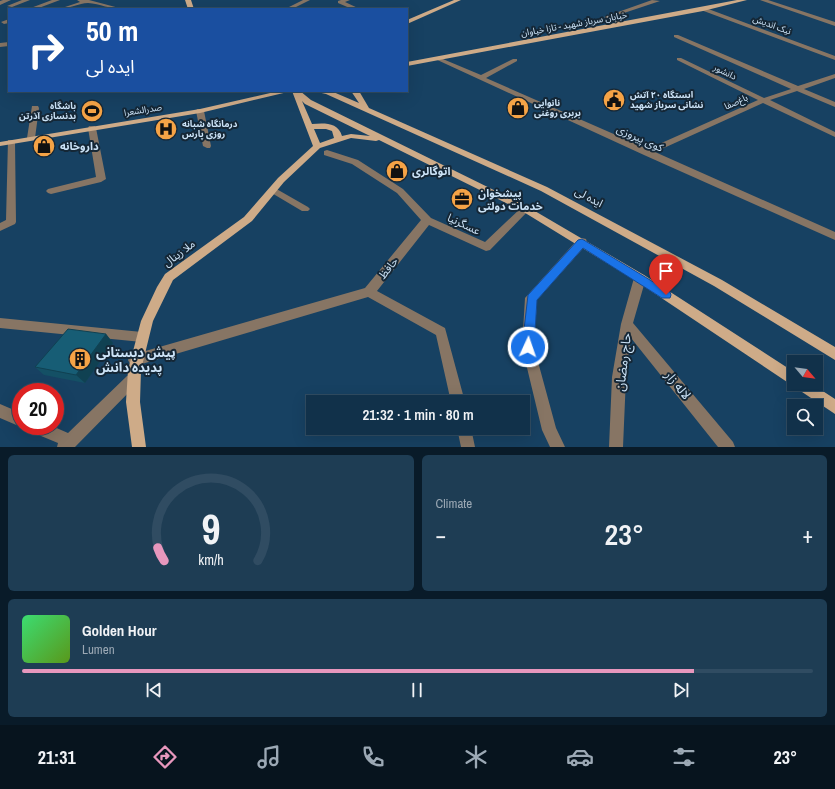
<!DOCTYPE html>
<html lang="en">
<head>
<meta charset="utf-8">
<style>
  :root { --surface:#11314a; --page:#1e3d54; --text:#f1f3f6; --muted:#9ca9b5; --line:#304c62; --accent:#e797bd }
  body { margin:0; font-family:"Archivo Narrow","Noto Sans Arabic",sans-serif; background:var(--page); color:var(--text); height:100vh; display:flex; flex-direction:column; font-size:15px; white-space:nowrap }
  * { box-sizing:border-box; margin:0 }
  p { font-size:13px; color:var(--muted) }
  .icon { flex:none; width:22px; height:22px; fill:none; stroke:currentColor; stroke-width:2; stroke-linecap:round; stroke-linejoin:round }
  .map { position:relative; height:447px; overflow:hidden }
  .side { display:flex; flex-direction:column; gap:8px; padding:8px; background:#091b29; flex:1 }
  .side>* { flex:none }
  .hud { position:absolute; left:8px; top:8px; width:400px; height:84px; border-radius:0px; box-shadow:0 4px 16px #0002,0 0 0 1px var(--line); background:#1a4fa0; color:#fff; overflow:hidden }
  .needle { width:26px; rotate:119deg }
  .tools { position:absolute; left:787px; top:355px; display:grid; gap:8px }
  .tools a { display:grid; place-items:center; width:36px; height:36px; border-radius:0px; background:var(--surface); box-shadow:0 4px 16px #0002,0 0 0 1px var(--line); font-size:20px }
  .speed { position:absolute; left:12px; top:383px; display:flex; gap:8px; font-size:20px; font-weight:700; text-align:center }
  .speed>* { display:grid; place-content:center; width:52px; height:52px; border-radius:50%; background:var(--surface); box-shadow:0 4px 16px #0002,0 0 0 1px var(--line); line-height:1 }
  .speed .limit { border:6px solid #d22; background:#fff; color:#111 }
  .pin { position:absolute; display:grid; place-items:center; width:34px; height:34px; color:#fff; margin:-41px -17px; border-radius:50% 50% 50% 0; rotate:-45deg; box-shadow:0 0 4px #0007 }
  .pin .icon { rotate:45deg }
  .me { position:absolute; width:44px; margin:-22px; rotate:3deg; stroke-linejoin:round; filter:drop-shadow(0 0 3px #0008) }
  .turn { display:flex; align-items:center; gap:14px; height:84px; padding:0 12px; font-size:18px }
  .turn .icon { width:52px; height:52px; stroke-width:2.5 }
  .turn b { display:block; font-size:28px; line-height:34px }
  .big { font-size:30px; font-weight:600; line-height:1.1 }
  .side .card { flex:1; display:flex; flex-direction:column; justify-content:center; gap:6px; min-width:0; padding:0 14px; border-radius:6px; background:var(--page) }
  .side .dial { align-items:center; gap:0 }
  .dial svg { height:104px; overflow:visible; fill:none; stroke:var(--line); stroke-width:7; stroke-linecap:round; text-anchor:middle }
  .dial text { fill:var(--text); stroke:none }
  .song { display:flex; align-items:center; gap:12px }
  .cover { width:48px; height:48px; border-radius:6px; background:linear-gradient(135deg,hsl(140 70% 55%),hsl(90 70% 35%)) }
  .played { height:4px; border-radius:2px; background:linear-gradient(90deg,var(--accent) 85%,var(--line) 85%) }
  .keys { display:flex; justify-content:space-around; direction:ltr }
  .heat { display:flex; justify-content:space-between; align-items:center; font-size:22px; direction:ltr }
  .side .tiles { flex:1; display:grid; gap:8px; grid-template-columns:1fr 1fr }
  .card:last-child { grid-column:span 2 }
  .trip { position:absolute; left:306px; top:395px; width:224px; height:40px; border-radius:0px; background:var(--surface); box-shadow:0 4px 16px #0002,0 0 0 1px var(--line); font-weight:600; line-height:40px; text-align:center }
  .dock { display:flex; height:64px; justify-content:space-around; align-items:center; background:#07141e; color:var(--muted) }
  .dock .icon { width:28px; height:28px }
  .dock .active { color:var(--accent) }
  .dock b { font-size:18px; color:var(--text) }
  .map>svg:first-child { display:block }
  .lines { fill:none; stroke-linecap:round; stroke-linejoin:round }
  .minor { fill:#877564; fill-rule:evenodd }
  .major { fill:#ceab88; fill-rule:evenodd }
  .wall { fill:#145065 }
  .shaded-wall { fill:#104152 }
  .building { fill:#175d75; stroke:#104152 }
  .route { fill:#1a73e8; stroke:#114b97 }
  .labels { text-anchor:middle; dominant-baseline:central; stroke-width:4; stroke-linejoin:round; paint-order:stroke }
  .far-street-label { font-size:9px; fill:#cde4f8; stroke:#152736 }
  .far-poi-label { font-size:9px; font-weight:bold; fill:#cde4f8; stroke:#152736; text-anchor:start }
  .street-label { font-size:11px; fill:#cde4f8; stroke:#152736 }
  .poi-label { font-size:11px; font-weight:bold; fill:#cde4f8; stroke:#152736; text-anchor:start }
  .near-poi-label { font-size:13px; font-weight:bold; fill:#cde4f8; stroke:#152736; text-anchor:start }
  .near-street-label { font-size:13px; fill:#cde4f8; stroke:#152736 }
</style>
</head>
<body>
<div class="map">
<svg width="835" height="447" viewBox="0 0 835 447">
  <rect width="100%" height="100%" fill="#174162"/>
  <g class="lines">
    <path class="minor" d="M3 0H11L0 5V1Z
      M22 0H30L12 7 7 6Z
      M52 0H60L36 9H28Z
      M77 0H89L123 9C110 9 100 4 88 3 79 3 69 9 59 9L80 2Z
      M303 0H310L292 9H285Z
      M341 0H350L345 2 360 9H352L338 3V1Z
      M652 0 660 1 612 17 625 23V25H621L604 17Z
      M760 0H768L835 22V26Z
      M703 7 835 56V60L701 10 700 9Z
      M9 19V23L4 24 1 22Z
      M674 35H678L798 86 835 74V78L804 89 835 102V107L797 91 770 100 835 132V137L763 103 655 152 835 232V240L644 155 433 58 438 57 481 75 513 59H517V61L486 78 648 149 758 100 677 60V58H681L764 98 791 89 674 37Z
      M9 42V46L0 47V43Z
      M32 106H38L39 108 35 138 31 140 27 138Z
      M197 109H203L204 111 211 146 210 148H207L203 146 196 111Z
      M89 126H95L96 128 106 179 101 182 51 194 48 193 46 191 48 189 96 177 88 128Z
      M8 140H14L15 142 16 222 15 224 0 231V223L6 220Z
      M327 150 358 160 403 189 431 218 485 242 522 207H528L530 209 490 250 486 251 429 225 377 291 445 328 465 402H451L436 335 368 297 135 366 130 364 128 360 130 356 135 354 365 288 421 220 397 193 352 164 324 155V151Z
      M273 187 308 207 310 209 308 211H302L270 192 268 190 270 188Z
      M582 238 586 239 587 242 586 245 537 300 534 347 556 428 565 447H550L542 430 522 347 525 298 578 239Z
      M640 274 644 275 646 278 633 323 733 442 735 447H718L631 338 626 377 623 447H609L612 377 621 324 634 278 636 275Z
      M0 318 142 332 146 333 148 337 146 341 142 342 0 328Z
      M132 374 137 376 139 380 137 384 75 447H57L58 443 29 431 27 426H52L68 433 127 376Z
      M0 404 21 413V426H24L21 427 0 418Z
      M457 428H471L475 447H461Z"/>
    <path class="major" d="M185 0H191L194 9H188Z
      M454 0H461L407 24V20Z
      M737 0H747L703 11 407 66V62Z
      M279 91H292L200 113 0 146V142L200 109Z
      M292 91H300L311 100 528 207 644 275 794 372V384H812L835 399V414L636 281 522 211 379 140 376 141 351 138 320 148 284 182 252 221 173 280 153 321 141 370 140 402 146 447H132L126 402 128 370 141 321 157 287 165 274 244 217 278 178 313 146ZM302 101 305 104 370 136 351 134 342 136C338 122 324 123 312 124ZM314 129H326L332 131 334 138 320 143Z
      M313 91H331L359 103 351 91H359L369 108 547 187 722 280 835 347V360L714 286 541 191 326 94Z"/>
  </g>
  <path class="wall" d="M106 334 113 343 85 383 44 375 35 367Z"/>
  <path class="shaded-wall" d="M106 334 113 343 85 383 76 375Z"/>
  <path class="building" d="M68 329 106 334 76 375 35 367Z"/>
  <path class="route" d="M582 239 670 292 671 295 670 298H662L583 248 537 300 534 347 532 350 528 352 524 350 522 347 528 295 578 240Z"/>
  <defs>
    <g id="civic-disc" transform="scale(1.15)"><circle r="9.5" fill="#f5a346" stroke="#152736"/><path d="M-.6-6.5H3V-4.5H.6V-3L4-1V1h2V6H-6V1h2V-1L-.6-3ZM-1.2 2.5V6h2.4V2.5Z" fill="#111"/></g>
    <g id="shop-disc" transform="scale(1.15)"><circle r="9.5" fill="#f5a346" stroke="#152736"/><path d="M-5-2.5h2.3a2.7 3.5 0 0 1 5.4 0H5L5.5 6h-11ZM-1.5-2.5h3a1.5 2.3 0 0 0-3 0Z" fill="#111"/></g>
    <g id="stadium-disc" transform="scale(1.15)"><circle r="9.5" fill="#f5a346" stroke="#152736"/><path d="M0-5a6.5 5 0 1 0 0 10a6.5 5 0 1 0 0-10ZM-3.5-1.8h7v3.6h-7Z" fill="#111"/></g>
    <g id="hospital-disc" transform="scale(1.15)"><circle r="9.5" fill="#f5a346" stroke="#152736"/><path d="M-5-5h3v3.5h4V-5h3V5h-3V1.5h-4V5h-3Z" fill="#111"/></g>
    <g id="office-disc" transform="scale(1.15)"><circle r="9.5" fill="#f5a346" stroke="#152736"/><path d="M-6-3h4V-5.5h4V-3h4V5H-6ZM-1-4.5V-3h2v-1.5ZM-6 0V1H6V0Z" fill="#111"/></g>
    <g id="building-disc" transform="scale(1.15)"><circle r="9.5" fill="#f5a346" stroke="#152736"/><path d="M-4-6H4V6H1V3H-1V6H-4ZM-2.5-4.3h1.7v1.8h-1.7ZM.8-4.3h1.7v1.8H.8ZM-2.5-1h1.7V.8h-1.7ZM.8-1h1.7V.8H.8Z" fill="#111"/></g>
  </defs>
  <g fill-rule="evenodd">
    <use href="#civic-disc" x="614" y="100"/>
    <use href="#shop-disc" x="518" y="108"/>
    <use href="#stadium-disc" x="92" y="111"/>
    <use href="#hospital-disc" x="166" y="129"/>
    <use href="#shop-disc" x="44" y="146"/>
    <use href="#shop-disc" x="397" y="171"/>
    <use href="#office-disc" x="462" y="199"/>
    <use href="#building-disc" x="80" y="359"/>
  </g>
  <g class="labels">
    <g class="far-street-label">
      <text transform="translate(574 24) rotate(-10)">خیابان سرباز شهید - تازا خیاوان</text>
      <text transform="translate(772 25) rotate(20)">نیک اندیش</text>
      <text transform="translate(725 72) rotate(26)">دانشور</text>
      <text transform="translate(736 102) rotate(-24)">باغ‌صفا</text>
      <text transform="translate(143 110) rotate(-9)">صدرالشعرا</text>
    </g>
    <g class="far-poi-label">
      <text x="630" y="95">ایستگاه ۲۰ آتش<tspan x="630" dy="10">نشانی سرباز شهید</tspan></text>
      <text x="534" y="103">نانوایی<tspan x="534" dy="10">بربری روغنی</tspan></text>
      <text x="76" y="106" text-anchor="end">باشگاه<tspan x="76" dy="10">بدنسازی آذرتن</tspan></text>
      <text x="182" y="124">درمانگاه شبانه<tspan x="182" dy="10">روزی پارس</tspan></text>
    </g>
    <g class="street-label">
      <text transform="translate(640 138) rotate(24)">کوی پیروزی</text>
      <text transform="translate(589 197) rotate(28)">ایده لى</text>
      <text transform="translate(464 224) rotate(25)">عسگرنیا</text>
      <text transform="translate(179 253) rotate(-37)">ملا زینال</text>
      <text transform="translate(388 268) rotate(-52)">حافظ</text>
    </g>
    <g class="poi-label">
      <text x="60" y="146">داروخانه</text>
      <text x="412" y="171">اتوگالری</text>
      <text x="478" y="193">پیشخوان<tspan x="478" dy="13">خدمات دولتی</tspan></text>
    </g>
    <g class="near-poi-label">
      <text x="96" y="352">پیش دبستانی<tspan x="96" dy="15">پدیده دانش</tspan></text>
    </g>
    <g class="near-street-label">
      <text transform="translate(623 362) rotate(-83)">حاج رمضان</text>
      <text transform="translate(678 385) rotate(51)">لاله زار</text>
    </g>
  </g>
</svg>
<div class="tools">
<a><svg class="needle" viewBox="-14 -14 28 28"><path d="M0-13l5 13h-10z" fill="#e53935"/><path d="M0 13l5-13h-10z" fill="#9ca9b5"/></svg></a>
<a><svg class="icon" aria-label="search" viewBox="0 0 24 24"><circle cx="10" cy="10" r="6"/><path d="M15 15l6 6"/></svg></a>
</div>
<div class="speed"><div class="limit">20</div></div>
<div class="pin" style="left:666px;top:295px;background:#d93025"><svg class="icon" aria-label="arrive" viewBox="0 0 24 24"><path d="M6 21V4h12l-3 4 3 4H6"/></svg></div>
<svg class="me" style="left:528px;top:347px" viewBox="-20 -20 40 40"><circle r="17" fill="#1a73e8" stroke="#fff" stroke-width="3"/><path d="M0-11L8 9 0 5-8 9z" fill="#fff"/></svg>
<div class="trip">21:32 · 1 min · 80 m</div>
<div class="hud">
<div class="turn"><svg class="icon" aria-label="right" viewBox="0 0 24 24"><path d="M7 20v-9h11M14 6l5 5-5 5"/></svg><div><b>50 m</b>ایده لى</div></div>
</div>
</div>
<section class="side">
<div class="tiles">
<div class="card dial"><svg viewBox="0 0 100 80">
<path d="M14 69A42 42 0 1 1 86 69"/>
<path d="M14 69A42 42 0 0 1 9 59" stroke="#e797bd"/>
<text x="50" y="56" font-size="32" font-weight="700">9</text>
<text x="50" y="72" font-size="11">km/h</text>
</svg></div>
<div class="card"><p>Climate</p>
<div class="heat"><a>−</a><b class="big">23°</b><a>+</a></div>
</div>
<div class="card">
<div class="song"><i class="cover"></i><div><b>Golden Hour</b><p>Lumen</p></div></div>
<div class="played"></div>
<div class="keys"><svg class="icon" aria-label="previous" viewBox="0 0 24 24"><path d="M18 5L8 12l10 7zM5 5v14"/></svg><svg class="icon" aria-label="pause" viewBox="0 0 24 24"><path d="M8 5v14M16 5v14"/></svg><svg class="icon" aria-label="next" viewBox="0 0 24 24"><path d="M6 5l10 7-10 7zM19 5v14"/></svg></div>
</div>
</div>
</section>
<nav class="dock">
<b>21:31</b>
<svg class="icon active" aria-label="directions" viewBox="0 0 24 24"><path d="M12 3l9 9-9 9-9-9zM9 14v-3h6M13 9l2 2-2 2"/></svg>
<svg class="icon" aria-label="music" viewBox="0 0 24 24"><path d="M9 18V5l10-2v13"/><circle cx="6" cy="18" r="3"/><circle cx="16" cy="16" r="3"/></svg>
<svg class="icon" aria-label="phone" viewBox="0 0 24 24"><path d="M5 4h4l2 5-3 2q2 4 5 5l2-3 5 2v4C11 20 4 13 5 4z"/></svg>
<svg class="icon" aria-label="climate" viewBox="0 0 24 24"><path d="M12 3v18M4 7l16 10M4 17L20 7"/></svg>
<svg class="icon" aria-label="car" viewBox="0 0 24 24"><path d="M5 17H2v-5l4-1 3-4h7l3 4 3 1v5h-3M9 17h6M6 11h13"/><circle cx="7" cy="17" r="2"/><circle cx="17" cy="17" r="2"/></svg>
<svg class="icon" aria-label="filters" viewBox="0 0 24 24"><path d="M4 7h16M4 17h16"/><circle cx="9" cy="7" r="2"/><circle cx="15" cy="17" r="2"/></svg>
<b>23°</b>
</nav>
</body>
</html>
